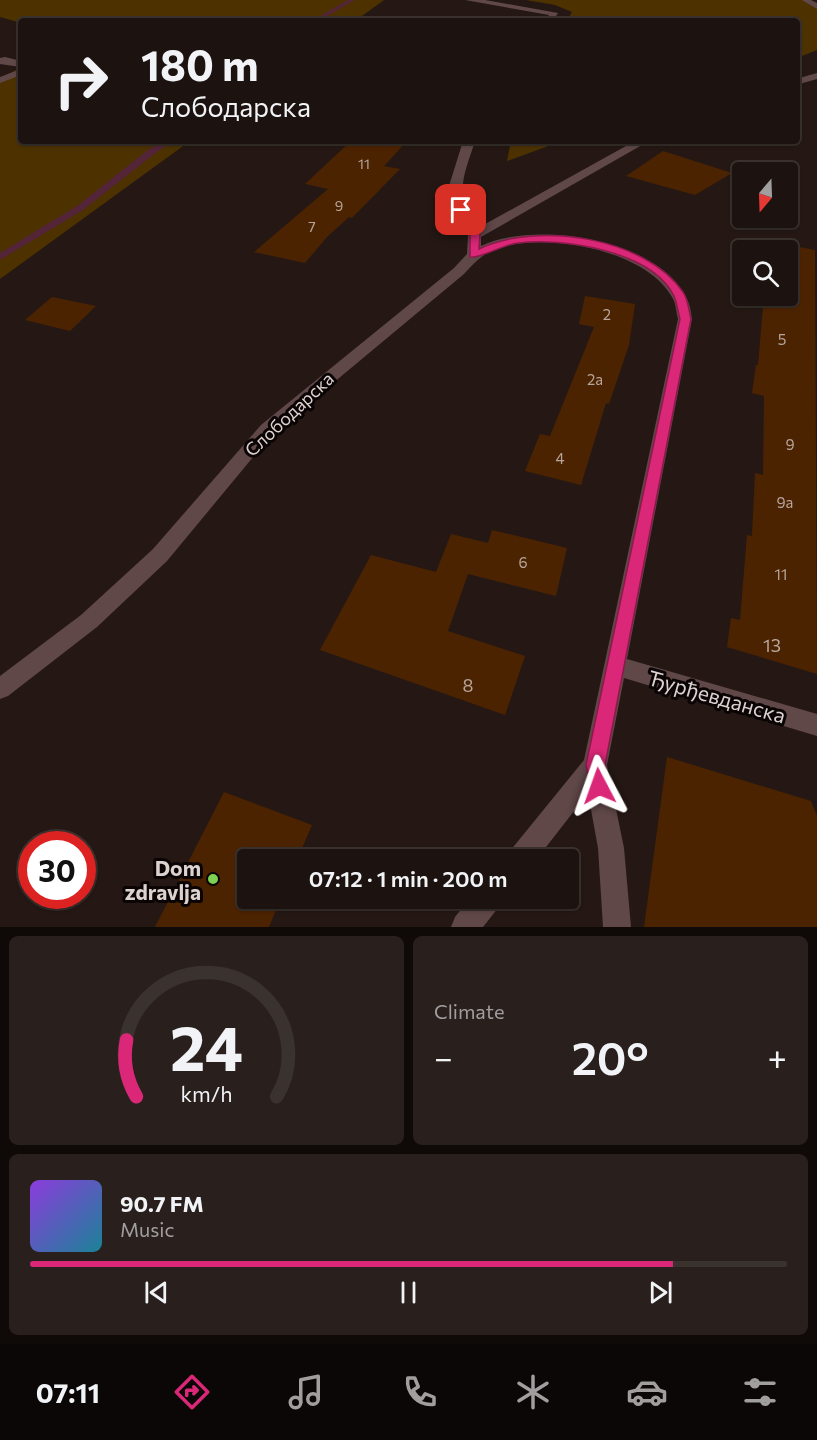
<!DOCTYPE html>
<html lang="en">
<head>
<meta charset="utf-8">
<style>
  :root { --surface:#1c120f; --page:#29201d; --text:#f1f3f6; --muted:#a09e9e; --line:#3a322f; --accent:#db2777 }
  body { margin:0; font-family:Commissioner,sans-serif; background:var(--page); color:var(--text); height:100vh; display:flex; flex-direction:column; font-size:22px; white-space:nowrap }
  * { box-sizing:border-box; margin:0 }
  p { font-size:20px; color:var(--muted) }
  .icon { flex:none; width:33px; height:33px; fill:none; stroke:currentColor; stroke-width:2; stroke-linecap:round; stroke-linejoin:round }
  .map { position:relative; height:927px; overflow:hidden }
  .drawer { display:flex; flex-direction:column; gap:9px; padding:9px; background:#0f0a08; flex:1 }
  .drawer>* { flex:none }
  .guide { position:absolute; left:18px; top:18px; width:782px; height:126px; border-radius:6px; box-shadow:0 2px 4px #0004,0 0 0 2px var(--line); background:#1c120f; color:var(--text); overflow:hidden }
  .needle { width:39px; rotate:199deg }
  .controls { position:absolute; left:732px; top:162px; display:grid; gap:12px }
  .controls a { display:grid; place-items:center; width:66px; height:66px; border-radius:6px; background:var(--surface); box-shadow:0 2px 4px #0004,0 0 0 2px var(--line); font-size:30px }
  .speed { position:absolute; left:18px; top:831px; display:flex; gap:12px; font-size:30px; font-weight:700; text-align:center }
  .speed>* { display:grid; place-content:center; width:78px; height:78px; border-radius:50%; background:var(--surface); box-shadow:0 2px 4px #0004,0 0 0 2px var(--line); line-height:1 }
  .speed .limit { border:9px solid #d22; background:#fff; color:#111 }
  .pin { position:absolute; display:grid; place-items:center; width:51px; height:51px; color:#fff; margin:-26px; border-radius:12px; box-shadow:0 3px 9px #0006 }
  .me { position:absolute; width:66px; margin:-33px; rotate:356deg; stroke-linejoin:round; filter:drop-shadow(0 0 4px #0008) }
  .turn { display:flex; align-items:center; gap:21px; height:126px; padding:0 24px; font-size:27px }
  .turn .icon { width:78px; height:78px; stroke-width:2.5 }
  .turn b { display:block; font-size:42px; line-height:51px }
  .big { font-size:45px; font-weight:600; line-height:1.1 }
  .drawer .widget { flex:1; display:flex; flex-direction:column; justify-content:center; gap:9px; min-width:0; padding:0 21px; border-radius:9px; background:var(--page) }
  .drawer .dial { align-items:center; gap:0 }
  .dial svg { height:156px; overflow:visible; fill:none; stroke:var(--line); stroke-width:7; stroke-linecap:round; text-anchor:middle }
  .dial text { fill:var(--text); stroke:none }
  .song { display:flex; align-items:center; gap:18px }
  .cover { width:72px; height:72px; border-radius:9px; background:linear-gradient(135deg,hsl(270 70% 55%),hsl(190 70% 35%)) }
  .played { height:6px; border-radius:3px; background:linear-gradient(90deg,var(--accent) 85%,var(--line) 85%) }
  .keys { display:flex; justify-content:space-around; direction:ltr }
  .heat { display:flex; justify-content:space-between; align-items:center; font-size:33px; direction:ltr }
  .drawer .tiles { flex:1; display:grid; gap:9px; grid-template-columns:1fr 1fr }
  .widget:last-child { grid-column:span 2 }
  .trip { position:absolute; left:237px; top:849px; width:342px; height:60px; border-radius:6px; background:var(--surface); box-shadow:0 2px 4px #0004,0 0 0 2px var(--line); font-weight:600; line-height:60px; text-align:center }
  .tab-bar { display:flex; height:96px; justify-content:space-around; align-items:center; background:#0b0706; color:var(--muted) }
  .tab-bar .icon { width:42px; height:42px }
  .tab-bar .current { color:var(--accent) }
  .tab-bar b { font-size:27px; color:var(--text) }
  .map>svg:first-child { display:block }
  .green { fill:#4d3200 }
  .lines { fill:none; stroke-linecap:round; stroke-linejoin:round }
  .stream { fill:#542439; fill-rule:evenodd }
  .building { fill:#4c2300 }
  .path { stroke:#766b68; stroke-width:2; stroke-dasharray:1 2; stroke-linecap:butt }
  .minor { fill:#604748; fill-rule:evenodd }
  .route { fill:#db2777; stroke:#8e194d; stroke-width:1.5 }
  .poi-dot { fill:#7dd153; stroke:#0a0504; stroke-width:2 }
  .labels { text-anchor:middle; dominant-baseline:central; stroke-width:6; stroke-linejoin:round; paint-order:stroke }
  .far-number-label { font-size:14px; fill:#b8a69c }
  .number-label { font-size:15px; fill:#b8a69c }
  .street-label { font-size:18px; fill:#dcd2d0; stroke:#0a0504 }
  .near-number-label { font-size:18px; fill:#b8a69c }
  .near-street-label { font-size:21px; fill:#dcd2d0; stroke:#0a0504 }
  .near-poi-label { font-size:21px; font-weight:bold; fill:#dcd2d0; stroke:#0a0504; text-anchor:end }
</style>
</head>
<body>
<div class="map">
<svg width="817" height="927" viewBox="0 0 817 927">
  <rect width="100%" height="100%" fill="#251814"/>
  <path class="green" d="M0 0H384L355 21H21V23L0 17Z
    M526 0H807L817 9V50L797 58 796 21H567L572 12 555 5Z
    M21 67V141H190L0 279V79Z
    M511 141H562L507 161Z"/>
  <g class="lines">
    <path class="stream" d="M348 0H355L318 21H306L315 19Z
      M164 141H173L154 154 83 210 0 260V253L77 206 148 150Z"/>
  </g>
  <path class="building" d="M351 141H407L384 166 400 169 352 218 349 217 327 237 305 263 254 252 328 189 305 184Z
    M663 151 732 173 695 195 626 176Z
    M773 242 815 250 817 674 727 647 731 618 740 620 747 535 752 536 755 473 763 475 764 396 752 393 756 365H758L764 296H788V250H771Z
    M585 296 635 304 629 345 609 404 606 403 581 485 525 471 540 434 550 436 594 327 579 324Z
    M52 297 96 306 70 331 25 320Z
    M492 530 567 548 556 596 468 574 448 631 525 656 505 715 320 650 371 555 436 572 451 534 488 543Z
    M667 757 811 801 817 816V927H644Z
    M224 792 312 825 297 860H248V898H281L269 927H155Z"/>
  <g class="lines">
    <path class="path" d="M207 21 218 18"/>
    <path class="minor" d="M465 0H485L558 13 553 21H545L549 15Z
      M802 0H811L817 3V9Z
      M5 57 21 61V67L0 64V58Z
      M21 69V75L0 83V77Z
      M817 73V79L796 85V79Z
      M463 141H475C462 182 455 189 478 228L635 141H649L481 237V246C535 220 657 239 686 297 690 304 691 312 692 319L627 659 817 714V736L624 678 607 765 624 848 631 927H603L598 848 588 793 536 860H506L510 851 584 760 678 319C676 312 676 303 672 297 645 249 544 231 496 249 482 254 474 263 464 274L273 433 167 561 97 627 8 696 0 699V676L81 615 153 549 261 425 454 268 467 254 468 235 455 210 449 186Z
      M470 898H501L498 908 483 927H451L455 917Z"/>
  </g>
  <path class="route" d="M458 208H464L480 234 479 249C537 221 645 237 683 292 688 299 689 311 691 319L605 765 609 786 606 793 599 795 592 793 586 765 680 319C678 312 677 303 674 296 652 251 562 237 518 243 504 244 480 259 470 257V234L456 210Z"/>
  <circle class="poi-dot" cx="213" cy="879" r="6"/>
  <g class="labels">
    <g class="far-number-label">
      <text x="364" y="163">11</text>
      <text x="339" y="205">9</text>
      <text x="312" y="226">7</text>
    </g>
    <g class="number-label">
      <text x="607" y="314">2</text>
      <text x="782" y="339">5</text>
      <text x="595" y="379">2a</text>
      <text x="790" y="444">9</text>
      <text x="560" y="458">4</text>
      <text x="785" y="502">9a</text>
      <text x="523" y="562">6</text>
      <text x="781" y="574">11</text>
    </g>
    <g class="street-label">
      <text transform="translate(289 414) rotate(-43)">Слободарска</text>
    </g>
    <g class="near-number-label">
      <text x="772" y="645">13</text>
      <text x="468" y="685">8</text>
    </g>
    <g class="near-street-label">
      <text transform="translate(717 696) rotate(16)">Ђурђевданска</text>
    </g>
    <g class="near-poi-label">
      <text x="201" y="867">Dom<tspan x="201" dy="24">zdravlja</tspan></text>
    </g>
  </g>
</svg>
<div class="controls">
<a><svg class="needle" viewBox="-14 -14 28 28"><path d="M0-13l5 13h-10z" fill="#e53935"/><path d="M0 13l5-13h-10z" fill="#a09e9e"/></svg></a>
<a><svg class="icon" aria-label="search" viewBox="0 0 24 24"><circle cx="10" cy="10" r="6"/><path d="M15 15l6 6"/></svg></a>
</div>
<div class="speed"><div class="limit">30</div></div>
<div class="pin" style="left:461px;top:210px;background:#d93025"><svg class="icon" aria-label="arrive" viewBox="0 0 24 24"><path d="M6 21V4h12l-3 4 3 4H6"/></svg></div>
<svg class="me" style="left:599px;top:786px" viewBox="-20 -20 40 40"><path d="M0-17L14 15 0 8-14 15z" fill="#db2777" stroke="#fff" stroke-width="4"/></svg>
<div class="trip">07:12 · 1 min · 200 m</div>
<div class="guide">
<div class="turn"><svg class="icon" aria-label="right" viewBox="0 0 24 24"><path d="M7 20v-9h11M14 6l5 5-5 5"/></svg><div><b>180 m</b>Слободарска</div></div>
</div>
</div>
<section class="drawer">
<div class="tiles">
<div class="widget dial"><svg viewBox="0 0 100 80">
<path d="M14 69A42 42 0 1 1 86 69"/>
<path d="M14 69A42 42 0 0 1 9 40" stroke="#db2777"/>
<text x="50" y="56" font-size="32" font-weight="700">24</text>
<text x="50" y="72" font-size="11">km/h</text>
</svg></div>
<div class="widget"><p>Climate</p>
<div class="heat"><a>−</a><b class="big">20°</b><a>+</a></div>
</div>
<div class="widget">
<div class="song"><i class="cover"></i><div><b>90.7 FM</b><p>Music</p></div></div>
<div class="played"></div>
<div class="keys"><svg class="icon" aria-label="previous" viewBox="0 0 24 24"><path d="M18 5L8 12l10 7zM5 5v14"/></svg><svg class="icon" aria-label="pause" viewBox="0 0 24 24"><path d="M8 5v14M16 5v14"/></svg><svg class="icon" aria-label="next" viewBox="0 0 24 24"><path d="M6 5l10 7-10 7zM19 5v14"/></svg></div>
</div>
</div>
</section>
<nav class="tab-bar">
<b>07:11</b>
<svg class="icon current" aria-label="directions" viewBox="0 0 24 24"><path d="M12 3l9 9-9 9-9-9zM9 14v-3h6M13 9l2 2-2 2"/></svg>
<svg class="icon" aria-label="music" viewBox="0 0 24 24"><path d="M9 18V5l10-2v13"/><circle cx="6" cy="18" r="3"/><circle cx="16" cy="16" r="3"/></svg>
<svg class="icon" aria-label="phone" viewBox="0 0 24 24"><path d="M5 4h4l2 5-3 2q2 4 5 5l2-3 5 2v4C11 20 4 13 5 4z"/></svg>
<svg class="icon" aria-label="climate" viewBox="0 0 24 24"><path d="M12 3v18M4 7l16 10M4 17L20 7"/></svg>
<svg class="icon" aria-label="car" viewBox="0 0 24 24"><path d="M5 17H2v-5l4-1 3-4h7l3 4 3 1v5h-3M9 17h6M6 11h13"/><circle cx="7" cy="17" r="2"/><circle cx="17" cy="17" r="2"/></svg>
<svg class="icon" aria-label="filters" viewBox="0 0 24 24"><path d="M4 7h16M4 17h16"/><circle cx="9" cy="7" r="2"/><circle cx="15" cy="17" r="2"/></svg>
</nav>
</body>
</html>
